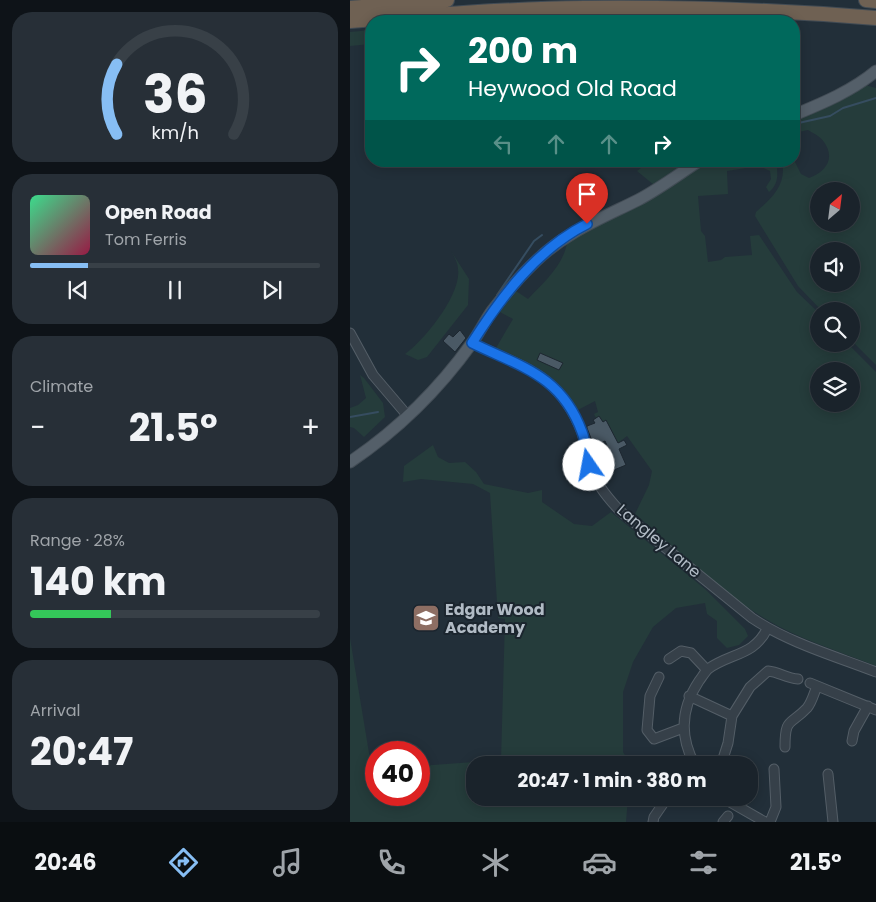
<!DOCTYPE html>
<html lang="en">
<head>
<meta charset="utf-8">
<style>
  :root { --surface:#1a232b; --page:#272f37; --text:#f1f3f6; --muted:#9fa4a9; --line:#384047; --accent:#87bef4 }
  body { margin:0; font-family:Poppins,sans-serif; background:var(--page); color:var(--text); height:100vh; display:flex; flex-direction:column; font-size:19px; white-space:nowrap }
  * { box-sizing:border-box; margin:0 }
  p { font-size:16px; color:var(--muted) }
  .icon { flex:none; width:28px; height:28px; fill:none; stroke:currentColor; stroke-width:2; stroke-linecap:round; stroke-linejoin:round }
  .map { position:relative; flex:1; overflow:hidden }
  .sheet { display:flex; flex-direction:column; gap:12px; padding:12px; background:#0e1318; width:350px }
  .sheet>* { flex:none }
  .hud { position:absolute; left:15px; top:15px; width:435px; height:152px; border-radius:20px; box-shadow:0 2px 12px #0003,0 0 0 1px var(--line); background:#00695c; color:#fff; overflow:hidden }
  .needle { width:32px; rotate:28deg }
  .fabs { position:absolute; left:460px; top:182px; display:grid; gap:10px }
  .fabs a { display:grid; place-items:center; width:50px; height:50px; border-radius:50%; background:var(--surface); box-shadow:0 2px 12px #0003,0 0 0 1px var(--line); font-size:25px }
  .speed { position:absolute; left:15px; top:741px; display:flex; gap:10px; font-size:25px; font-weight:700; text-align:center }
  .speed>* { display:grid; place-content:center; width:65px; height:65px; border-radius:50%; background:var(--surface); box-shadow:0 2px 12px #0003,0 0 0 1px var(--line); line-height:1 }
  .speed .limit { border:8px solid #d22; background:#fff; color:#111 }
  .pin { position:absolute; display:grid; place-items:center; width:42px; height:42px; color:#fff; margin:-51px -21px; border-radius:50% 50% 50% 0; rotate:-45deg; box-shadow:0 0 5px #0007 }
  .pin .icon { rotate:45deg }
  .me { position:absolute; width:55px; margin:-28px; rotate:348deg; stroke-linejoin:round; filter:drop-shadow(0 0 4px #0008) }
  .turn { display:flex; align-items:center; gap:18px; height:105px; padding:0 20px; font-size:22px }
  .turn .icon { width:65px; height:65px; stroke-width:2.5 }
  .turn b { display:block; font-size:35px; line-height:42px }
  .lanes { display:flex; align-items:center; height:48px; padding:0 20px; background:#0003; justify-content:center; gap:25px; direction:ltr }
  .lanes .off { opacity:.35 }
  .big { font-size:38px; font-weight:700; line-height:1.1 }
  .sheet .card { flex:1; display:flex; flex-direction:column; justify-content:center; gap:8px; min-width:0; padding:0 18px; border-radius:20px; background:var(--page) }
  .sheet .dial { align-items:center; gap:0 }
  .dial svg { height:130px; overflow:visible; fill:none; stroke:var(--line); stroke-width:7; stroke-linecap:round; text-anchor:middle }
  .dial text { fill:var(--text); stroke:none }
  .song { display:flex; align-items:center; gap:15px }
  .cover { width:60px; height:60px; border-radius:8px; background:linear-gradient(135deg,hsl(150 70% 55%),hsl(340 70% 35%)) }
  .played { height:5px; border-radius:2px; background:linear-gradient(90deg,var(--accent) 20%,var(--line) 20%) }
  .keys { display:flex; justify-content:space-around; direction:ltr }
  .heat { display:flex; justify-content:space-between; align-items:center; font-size:28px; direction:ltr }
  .charge { height:8px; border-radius:4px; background:linear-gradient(90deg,#34c759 28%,var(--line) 0) }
  .trip { position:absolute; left:116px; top:756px; width:292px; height:50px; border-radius:20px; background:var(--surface); box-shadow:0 2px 12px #0003,0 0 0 1px var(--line); font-weight:700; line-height:50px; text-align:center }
  .menu { display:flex; height:80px; justify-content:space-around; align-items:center; background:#0a0e11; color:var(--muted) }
  .menu .icon { width:35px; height:35px }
  .menu .on { color:var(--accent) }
  .menu b { font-size:22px; color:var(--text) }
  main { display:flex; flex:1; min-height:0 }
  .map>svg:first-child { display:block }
  .green { fill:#253c3b; fill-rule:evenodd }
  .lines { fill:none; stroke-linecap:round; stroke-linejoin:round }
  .stream { stroke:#364d60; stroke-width:2 }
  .building { fill:#4a5965; stroke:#1d2730 }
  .minor-casing { stroke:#545e67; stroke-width:11 }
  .major-casing { stroke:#424c55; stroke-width:13 }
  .highway-casing { stroke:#414b54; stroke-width:16 }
  .minor { stroke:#364049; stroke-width:9 }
  .major { stroke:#545f69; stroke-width:11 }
  .highway { stroke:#6f6153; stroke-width:14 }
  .route-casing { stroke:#114b97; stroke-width:12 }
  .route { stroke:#1a73e8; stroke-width:9 }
  .labels { text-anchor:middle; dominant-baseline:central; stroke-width:4; stroke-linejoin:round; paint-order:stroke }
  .street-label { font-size:16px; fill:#b1bbc5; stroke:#1b252e }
  .poi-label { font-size:16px; font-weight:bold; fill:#b1bbc5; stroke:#1b252e; text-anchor:start }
</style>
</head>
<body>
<main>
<section class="sheet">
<div class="card dial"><svg viewBox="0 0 100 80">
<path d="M14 69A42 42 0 1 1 86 69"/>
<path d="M14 69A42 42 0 0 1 14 26" stroke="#87bef4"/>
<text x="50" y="56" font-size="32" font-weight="700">36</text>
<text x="50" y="72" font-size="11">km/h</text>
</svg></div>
<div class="card">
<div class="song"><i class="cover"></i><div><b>Open Road</b><p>Tom Ferris</p></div></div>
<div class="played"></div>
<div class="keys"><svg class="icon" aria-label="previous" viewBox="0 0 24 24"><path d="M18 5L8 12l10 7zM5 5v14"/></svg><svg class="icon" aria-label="pause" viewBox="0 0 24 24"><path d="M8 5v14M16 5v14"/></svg><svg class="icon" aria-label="next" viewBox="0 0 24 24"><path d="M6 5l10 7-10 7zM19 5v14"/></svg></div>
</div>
<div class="card"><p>Climate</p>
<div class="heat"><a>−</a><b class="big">21.5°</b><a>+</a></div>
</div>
<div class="card"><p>Range · 28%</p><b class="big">140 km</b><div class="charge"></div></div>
<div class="card"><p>Arrival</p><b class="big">20:47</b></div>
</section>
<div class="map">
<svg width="526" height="822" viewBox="0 0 526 822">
  <rect width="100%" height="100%" fill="#222f39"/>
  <path class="green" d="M21 30V44L0 46V32Z
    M515 85 526 88V365L501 340V311H472L448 286 405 216 406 212C422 198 437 185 432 161L444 160 451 174 459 178C475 172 486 159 474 142 471 137 463 133 458 130L444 133V119ZM469 191H501V224H469ZM469 251H501V284H469Z
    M300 161H342L304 185 287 171Z
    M359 161H426C428 174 429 184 419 192L416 187 421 179 420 171 409 166 377 171 378 194 348 196 351 231 355 236 358 262 371 260 375 257 402 255 400 236 409 235 447 292 469 313V344H498L526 372V666C489 651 448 639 414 618 367 589 326 549 285 514L299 485 302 471 277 436 268 443 256 420 253 422 249 416 246 418 244 414 248 412 245 401 226 411C206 376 182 363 146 348L163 319 148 311 166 291 178 299C194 282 214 265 217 242L293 202ZM469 371H501V404H469Z
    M101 251 119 279 118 305 77 357 68 360 55 354C74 341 112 294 108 269 108 263 104 256 101 251Z
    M10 375 14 378 33 403 35 417 14 437 4 428 0 427V408L8 405 16 398Z
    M83 445 88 457 99 463 115 462 126 472 134 484 178 493 192 490V502L224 524 242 526 261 512 355 589 395 629 398 636 389 645 377 648 367 638V621L357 614 355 603 326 608 303 627 283 662 273 692V752L281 765H125V798H278L276 822H0V638L22 771 26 770V795H69V766L151 760 155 619 148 618 140 493 123 484 71 479 53 482 54 466Z"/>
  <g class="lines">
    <path class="stream" d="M444 124 480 116 493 108 526 98
      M147 295 184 241 192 235
      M0 417 28 412"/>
  </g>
  <path class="building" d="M110 330 116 338 105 352 93 341 99 334 103 337Z
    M190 353 213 363 209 370 187 360Z
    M249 416 253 422 256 420 268 443 274 440 277 445 269 449 276 465 264 470 257 453 260 452 255 441 244 446 237 428V426L245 423 243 420Z"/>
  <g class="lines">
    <g class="minor-casing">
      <path id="minor" d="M0 333 23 375 57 415
        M122 343C172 367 209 374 231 430 235 440 235 450 238 460 243 480 256 496 270 511L402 618C439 643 485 656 526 672
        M319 659 331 651 341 653 357 670
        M309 677 300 696 297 730 304 739 333 728
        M460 683 526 710
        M339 696 382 716
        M502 741 504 731 518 706
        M435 747C435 717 440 726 457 708 462 702 464 693 467 686
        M345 765C329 736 331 708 349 681 352 677 355 672 358 669 380 653 404 656 417 629
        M371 765 378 743 382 716 400 687 418 671C429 672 436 678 448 679
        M478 774 483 822
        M373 798 415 822
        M303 822 304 817 317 798
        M373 822 378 816
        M420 822 426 807 424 769"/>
    </g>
    <g class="major-casing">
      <path id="major" d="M444 115C473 103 502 91 526 71
        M0 462C46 431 89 389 122 343 129 333 135 321 142 311 155 294 169 277 185 262 214 233 252 218 288 200 309 189 329 174 349 161"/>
    </g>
    <g class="highway-casing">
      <path id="highway" d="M516 0 526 1
        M0 8 97 0
        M0 21C78 15 156 9 235 8 332 7 429 10 526 18
        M170 21 247 17"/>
    </g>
    <use href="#minor" class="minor"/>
    <use href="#major" class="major"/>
    <use href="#highway" class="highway"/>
  </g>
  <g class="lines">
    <g class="route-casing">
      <path id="route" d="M237 224C187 249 151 297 122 343 171 367 211 375 232 432 236 442 236 454 239 465"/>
    </g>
    <use href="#route" class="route"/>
  </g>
  <defs>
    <g id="school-square" transform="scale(1.4375)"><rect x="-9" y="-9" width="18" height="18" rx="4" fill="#8d6e63" stroke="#1b252e"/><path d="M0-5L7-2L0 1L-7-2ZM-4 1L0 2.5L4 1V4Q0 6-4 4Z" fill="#fff"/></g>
  </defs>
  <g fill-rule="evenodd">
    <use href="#school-square" x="76" y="618"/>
  </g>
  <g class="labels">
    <g class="street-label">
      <text transform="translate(309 541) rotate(40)">Langley Lane</text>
    </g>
    <g class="poi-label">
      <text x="95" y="609">Edgar Wood<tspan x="95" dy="18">Academy</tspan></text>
    </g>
  </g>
</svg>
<div class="fabs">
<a><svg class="needle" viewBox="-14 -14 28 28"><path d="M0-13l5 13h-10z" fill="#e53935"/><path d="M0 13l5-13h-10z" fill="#9fa4a9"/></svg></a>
<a><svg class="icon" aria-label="sound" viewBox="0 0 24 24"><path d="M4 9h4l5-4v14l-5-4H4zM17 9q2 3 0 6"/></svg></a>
<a><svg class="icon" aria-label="search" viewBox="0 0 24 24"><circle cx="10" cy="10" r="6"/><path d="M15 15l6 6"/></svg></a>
<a><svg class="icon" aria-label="layers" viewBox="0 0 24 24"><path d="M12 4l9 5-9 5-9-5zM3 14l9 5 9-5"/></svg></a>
</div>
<div class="speed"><div class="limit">40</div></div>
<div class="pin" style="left:237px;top:224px;background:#d93025"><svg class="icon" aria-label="arrive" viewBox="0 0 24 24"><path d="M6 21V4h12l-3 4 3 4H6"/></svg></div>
<svg class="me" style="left:239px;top:465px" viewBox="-20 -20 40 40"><circle r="19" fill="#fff"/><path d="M0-13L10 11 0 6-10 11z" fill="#1a73e8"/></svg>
<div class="trip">20:47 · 1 min · 380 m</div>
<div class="hud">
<div class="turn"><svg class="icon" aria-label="right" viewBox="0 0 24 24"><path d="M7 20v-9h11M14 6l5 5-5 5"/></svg><div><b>200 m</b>Heywood Old Road</div></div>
<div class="lanes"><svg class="icon off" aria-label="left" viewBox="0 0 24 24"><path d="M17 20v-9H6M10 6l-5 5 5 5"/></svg><svg class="icon off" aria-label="ahead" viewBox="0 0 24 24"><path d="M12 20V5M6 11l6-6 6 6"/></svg><svg class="icon off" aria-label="ahead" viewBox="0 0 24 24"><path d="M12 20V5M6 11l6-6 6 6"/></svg><svg class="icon" aria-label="right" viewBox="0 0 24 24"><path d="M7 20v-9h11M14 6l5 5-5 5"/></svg></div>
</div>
</div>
</main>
<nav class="menu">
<b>20:46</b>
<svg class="icon on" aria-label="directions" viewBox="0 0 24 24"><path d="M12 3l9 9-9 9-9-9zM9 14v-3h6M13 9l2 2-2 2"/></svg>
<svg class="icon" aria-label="music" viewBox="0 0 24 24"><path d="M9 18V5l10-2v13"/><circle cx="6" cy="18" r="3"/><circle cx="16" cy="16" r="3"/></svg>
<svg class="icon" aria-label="phone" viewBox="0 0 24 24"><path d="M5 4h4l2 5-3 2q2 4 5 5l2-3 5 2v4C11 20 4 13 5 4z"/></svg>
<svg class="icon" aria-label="climate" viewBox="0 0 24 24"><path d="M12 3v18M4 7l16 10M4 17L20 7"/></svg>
<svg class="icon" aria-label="car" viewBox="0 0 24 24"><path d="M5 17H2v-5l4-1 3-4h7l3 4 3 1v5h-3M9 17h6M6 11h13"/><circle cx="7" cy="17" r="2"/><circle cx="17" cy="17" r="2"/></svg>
<svg class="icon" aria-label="filters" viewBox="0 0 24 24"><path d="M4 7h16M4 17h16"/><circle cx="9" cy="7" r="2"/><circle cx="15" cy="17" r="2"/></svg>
<b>21.5°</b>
</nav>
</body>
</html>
